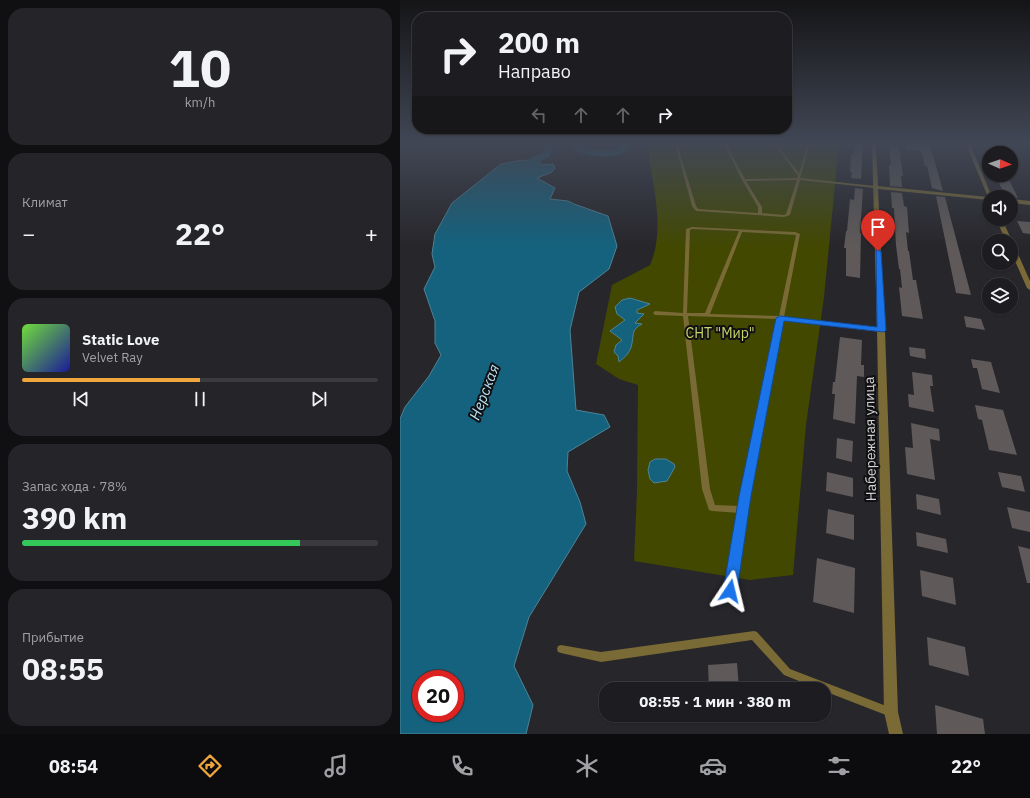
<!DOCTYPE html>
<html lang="ru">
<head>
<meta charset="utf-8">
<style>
  :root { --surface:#1d1c20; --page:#252529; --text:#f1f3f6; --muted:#a0a1a5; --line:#3b3a3e; --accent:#efa73d }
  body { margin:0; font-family:"IBM Plex Sans",sans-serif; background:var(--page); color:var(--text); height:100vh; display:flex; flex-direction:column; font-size:15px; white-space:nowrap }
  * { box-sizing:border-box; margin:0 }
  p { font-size:13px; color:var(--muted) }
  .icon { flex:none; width:22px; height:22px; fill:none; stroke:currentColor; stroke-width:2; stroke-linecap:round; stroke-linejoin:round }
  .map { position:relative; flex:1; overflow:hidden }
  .panel { display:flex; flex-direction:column; gap:8px; padding:8px; background:#100f12; width:400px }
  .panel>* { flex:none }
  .banner { position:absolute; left:12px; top:12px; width:380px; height:122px; border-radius:16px; box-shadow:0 1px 3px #0004,0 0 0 1px var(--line); background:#1d1c20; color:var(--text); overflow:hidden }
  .needle { width:26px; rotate:92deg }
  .buttons { position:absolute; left:582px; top:146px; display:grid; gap:8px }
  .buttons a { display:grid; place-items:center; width:36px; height:36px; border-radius:50%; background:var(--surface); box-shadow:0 1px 3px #0004,0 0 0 1px var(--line); font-size:20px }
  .speed { position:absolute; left:12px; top:670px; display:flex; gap:8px; font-size:20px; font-weight:700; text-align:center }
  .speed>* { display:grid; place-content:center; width:52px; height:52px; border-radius:50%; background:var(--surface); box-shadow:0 1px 3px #0004,0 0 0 1px var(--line); line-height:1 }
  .speed .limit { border:6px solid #d22; background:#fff; color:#111 }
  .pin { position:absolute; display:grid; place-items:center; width:34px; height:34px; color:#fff; margin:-41px -17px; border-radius:50% 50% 50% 0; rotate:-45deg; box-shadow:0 0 4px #0007 }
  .pin .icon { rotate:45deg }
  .me { position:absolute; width:44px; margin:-22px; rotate:10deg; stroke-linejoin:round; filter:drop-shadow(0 0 3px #0008) }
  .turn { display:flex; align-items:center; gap:14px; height:84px; padding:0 20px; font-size:18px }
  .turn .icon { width:52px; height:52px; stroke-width:2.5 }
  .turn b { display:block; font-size:28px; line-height:34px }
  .lanes { display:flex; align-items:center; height:38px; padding:0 20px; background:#0003; justify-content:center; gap:20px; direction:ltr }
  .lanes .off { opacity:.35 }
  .big { font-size:30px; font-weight:700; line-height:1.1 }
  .panel .card { flex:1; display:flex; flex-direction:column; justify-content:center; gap:6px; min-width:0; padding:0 14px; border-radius:16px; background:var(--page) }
  .panel .dial { align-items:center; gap:0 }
  .dial b { font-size:52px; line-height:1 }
  .song { display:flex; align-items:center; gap:12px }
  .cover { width:48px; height:48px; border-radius:6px; background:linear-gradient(135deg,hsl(100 70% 55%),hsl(240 70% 35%)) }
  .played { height:4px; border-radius:2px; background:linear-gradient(90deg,var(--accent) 50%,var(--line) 50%) }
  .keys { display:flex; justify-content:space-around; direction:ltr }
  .heat { display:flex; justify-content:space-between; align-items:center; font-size:22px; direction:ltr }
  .charge { height:6px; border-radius:3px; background:linear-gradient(90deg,#34c759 78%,var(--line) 0) }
  .trip { position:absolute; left:199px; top:682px; width:232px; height:40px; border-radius:16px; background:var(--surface); box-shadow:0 1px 3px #0004,0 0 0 1px var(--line); font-weight:700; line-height:40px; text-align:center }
  .menu { display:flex; height:64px; justify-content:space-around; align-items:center; background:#0c0b0d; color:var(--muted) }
  .menu .icon { width:28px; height:28px }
  .menu .active { color:var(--accent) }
  .menu b { font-size:18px; color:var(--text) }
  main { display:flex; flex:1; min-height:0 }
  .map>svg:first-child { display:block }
  .green { fill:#424800 }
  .water { fill:#14627e; stroke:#4d8498; fill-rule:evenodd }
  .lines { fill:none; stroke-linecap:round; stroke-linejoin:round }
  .river { fill:#14627e; fill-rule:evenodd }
  .building { fill:#5f5a59 }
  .service { fill:#796a36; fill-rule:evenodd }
  .minor { fill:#796a36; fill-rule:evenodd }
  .route { fill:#1a73e8; stroke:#114b97 }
  .labels { text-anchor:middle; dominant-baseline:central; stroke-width:4; stroke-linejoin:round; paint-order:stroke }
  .park-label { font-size:14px; fill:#c8d669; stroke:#100f11 }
  .street-label { font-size:14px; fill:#d3d3d5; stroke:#100f11 }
  .water-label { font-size:15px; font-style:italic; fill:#b7e3f8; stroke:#100f11 }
</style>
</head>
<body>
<main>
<section class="panel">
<div class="card dial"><b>10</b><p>km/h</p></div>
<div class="card"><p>Климат</p>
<div class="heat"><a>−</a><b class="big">22°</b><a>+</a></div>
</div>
<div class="card">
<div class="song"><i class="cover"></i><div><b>Static Love</b><p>Velvet Ray</p></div></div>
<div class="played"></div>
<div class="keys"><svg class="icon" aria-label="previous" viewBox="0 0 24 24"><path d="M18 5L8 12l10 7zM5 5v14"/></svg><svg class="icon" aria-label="pause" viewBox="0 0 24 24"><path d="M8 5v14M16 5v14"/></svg><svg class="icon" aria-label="next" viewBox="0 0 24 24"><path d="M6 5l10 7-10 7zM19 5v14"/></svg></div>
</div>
<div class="card"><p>Запас хода · 78%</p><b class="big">390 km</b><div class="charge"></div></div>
<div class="card"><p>Прибытие</p><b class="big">08:55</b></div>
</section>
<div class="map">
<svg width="630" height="734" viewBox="0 0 630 734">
  <rect width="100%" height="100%" fill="#27262a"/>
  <path class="green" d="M247 144H439L424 297 406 425 393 575 350 580 234 561 237 491 238 385 219 379 196 364 212 285 250 265C266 229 252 182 247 144Z"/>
  <path class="water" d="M122 160 139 162 142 165 153 164 155 168 152 172 137 178 155 188 150 199 168 201 174 204 208 216 217 246 209 269 179 292 170 330 176 410 204 415 210 427 168 452 167 471 180 502 186 524 129 617 114 666 133 705 126 734H0V419L5 407 29 376 41 355 35 343V321L24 289 35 267 32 254 35 234 52 203 101 164ZM21 679H55V713H21Z
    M230 298 250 304 237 310V313L244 314 235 323 242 324C231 330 234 334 232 343 231 352 225 357 219 362L218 356 214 352 216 345 222 340 210 331 225 320 217 314 215 307 222 300Z
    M255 459H266L274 464 275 467 267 481 254 483 250 479 248 470 250 462Z"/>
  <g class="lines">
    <path class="river" d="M144 144H154L150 157 136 163 124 183H116L115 181 129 159 143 153Z
      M169 144C178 144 179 146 187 149 197 151 208 151 217 149L219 147 217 144H226L230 148C218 161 178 158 169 144Z"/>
  </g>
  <path class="building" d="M455 144H463L461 179 451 178 452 172H450L451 154H454Z
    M506 144H530L543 191 532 188 527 166H525L521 151 506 150Z
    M489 146H499L503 176H501L502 187 490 186 489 165H491Z
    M595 175 607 176 618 198 606 197Z
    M455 188 463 189 460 233H461L460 278 446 276V248H444L446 231H447L450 199 454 200Z
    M491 192 502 193 504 206 507 207 509 233 506 232 508 251H509L513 280H516L523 319 502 316 499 287 502 288 500 269H499L496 245 494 208H492Z
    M536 196 545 197 571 295 556 293Z
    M617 221 630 222V234L623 233Z
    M564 316 581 319 585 330 566 327Z
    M440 337 462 340 461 365H464V377L457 376 455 424 433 419 435 394H432L433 382H435Z
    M509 347 525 349 526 359 510 356Z
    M571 359 591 362 600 393 582 389 577 368H573Z
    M512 372 532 375 533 386H530L534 412 509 407 508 394 514 395Z
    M575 405 603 410 617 455 589 450 582 420 578 419Z
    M511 423 539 429 540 441 530 439 535 480 507 474 505 447 513 448Z
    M437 438 453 441 452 462 436 458Z
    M427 472 453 478V497L426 491Z
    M598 472 621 476 625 492 602 487Z
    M516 494 539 499 541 515 517 509Z
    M607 507 630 512V532L612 528Z
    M428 509 454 515V540L426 533Z
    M516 532 546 539 548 553 517 546Z
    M618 546 630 549V583H627Z
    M417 558 455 568 454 613 413 602Z
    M520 570 553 578 556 605 522 596Z
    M527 637 565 647 569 676 529 665Z
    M337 663 339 689H309L308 665Z
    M535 705 583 719 585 734H537Z"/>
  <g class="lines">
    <path class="service" d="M275 144H277L296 206 298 209 358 213V207L342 180 324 144H326L345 179 397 178 398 176 374 144H376L399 173 408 144H410L400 178 475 186 477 187 475 188 400 180 390 215 384 217 297 211H296L292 206ZM397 180 386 214 384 215 362 213V207L346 181Z
      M292 227 395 232 400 234 384 317 481 328 484 330 481 332 383 320 349 496 334 591 333 594 330 595 327 594 326 591 339 513 312 511 309 510 302 489 283 316 255 315 253 313 255 311 283 313 286 229ZM292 229 339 231 305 313H287L290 230ZM342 232 396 235 379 316 310 314ZM288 316 378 319 340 506 315 505 310 489Z
      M354 631 357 632 390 669 494 709 496 712 494 715 491 717 424 691V689H419L384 675 352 640 201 662 161 653 158 652 157 649 158 646 161 645 201 652Z"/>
    <path class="minor" d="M472 144H476L478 186 588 197 566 144H570L592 197H589V200L478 189 485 330 498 712 503 734H489L484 712 477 330Z
      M611 199 630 201V205L611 203Z
      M596 219H602L612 241 611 242V241H606Z
      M611 243 614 245 630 281V290L627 288 611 252Z"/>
  </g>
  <linearGradient id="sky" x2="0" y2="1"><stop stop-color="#151517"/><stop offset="0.58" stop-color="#414755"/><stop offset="1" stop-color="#414755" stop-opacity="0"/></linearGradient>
  <rect width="630" height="247" fill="url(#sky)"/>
  <path class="route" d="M476 249 481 251 486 330 484 332 384 321 351 496 337 591 335 596 330 598 325 596 323 591 339 496 376 318 380 316 477 327Z"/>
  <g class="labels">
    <g class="park-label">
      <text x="320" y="333">СНТ "Мир"</text>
    </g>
    <g class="street-label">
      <text transform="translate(470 439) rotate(-91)">Набережная улица</text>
    </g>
    <g class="water-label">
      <text transform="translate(84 392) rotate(-69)">Нерская</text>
    </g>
  </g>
</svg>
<div class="buttons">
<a><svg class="needle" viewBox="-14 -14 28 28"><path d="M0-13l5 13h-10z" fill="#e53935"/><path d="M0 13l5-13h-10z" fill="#a0a1a5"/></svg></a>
<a><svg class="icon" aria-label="sound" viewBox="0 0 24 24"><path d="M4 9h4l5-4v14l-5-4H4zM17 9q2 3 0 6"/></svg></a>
<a><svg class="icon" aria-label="search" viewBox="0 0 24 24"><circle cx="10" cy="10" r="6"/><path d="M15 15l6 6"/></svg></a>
<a><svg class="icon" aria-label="layers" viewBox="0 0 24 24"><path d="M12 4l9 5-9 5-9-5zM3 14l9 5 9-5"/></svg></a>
</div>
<div class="speed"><div class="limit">20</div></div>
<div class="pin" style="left:478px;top:251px;background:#d93025"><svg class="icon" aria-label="arrive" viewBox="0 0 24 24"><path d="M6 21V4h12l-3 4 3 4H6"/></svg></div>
<svg class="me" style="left:330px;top:591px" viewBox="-20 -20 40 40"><path d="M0-17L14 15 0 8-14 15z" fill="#1a73e8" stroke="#fff" stroke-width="4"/></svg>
<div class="trip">08:55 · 1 мин · 380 m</div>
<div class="banner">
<div class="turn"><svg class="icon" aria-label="right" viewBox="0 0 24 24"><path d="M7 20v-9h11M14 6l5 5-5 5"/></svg><div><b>200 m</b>Направо</div></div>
<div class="lanes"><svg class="icon off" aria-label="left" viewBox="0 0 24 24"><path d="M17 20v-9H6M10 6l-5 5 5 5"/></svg><svg class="icon off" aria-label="ahead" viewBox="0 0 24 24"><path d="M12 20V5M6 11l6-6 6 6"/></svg><svg class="icon off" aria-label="ahead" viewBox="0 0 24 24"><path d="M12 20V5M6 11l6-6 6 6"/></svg><svg class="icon" aria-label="right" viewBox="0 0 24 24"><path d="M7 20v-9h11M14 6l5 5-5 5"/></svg></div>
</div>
</div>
</main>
<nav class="menu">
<b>08:54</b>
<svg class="icon active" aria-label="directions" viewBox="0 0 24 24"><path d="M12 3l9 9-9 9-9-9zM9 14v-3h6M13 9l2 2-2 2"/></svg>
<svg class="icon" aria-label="music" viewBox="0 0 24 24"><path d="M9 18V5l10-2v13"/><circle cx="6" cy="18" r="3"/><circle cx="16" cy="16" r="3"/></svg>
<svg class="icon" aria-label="phone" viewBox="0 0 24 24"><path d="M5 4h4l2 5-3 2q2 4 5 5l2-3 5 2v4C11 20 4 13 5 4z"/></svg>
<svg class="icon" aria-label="climate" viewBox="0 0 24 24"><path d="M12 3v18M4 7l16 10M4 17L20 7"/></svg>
<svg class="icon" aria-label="car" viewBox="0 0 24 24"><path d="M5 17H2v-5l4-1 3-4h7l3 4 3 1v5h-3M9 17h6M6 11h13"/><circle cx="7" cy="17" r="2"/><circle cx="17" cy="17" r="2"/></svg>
<svg class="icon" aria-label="filters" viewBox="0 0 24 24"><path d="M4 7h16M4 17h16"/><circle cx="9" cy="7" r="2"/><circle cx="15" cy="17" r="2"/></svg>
<b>22°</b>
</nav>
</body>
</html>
